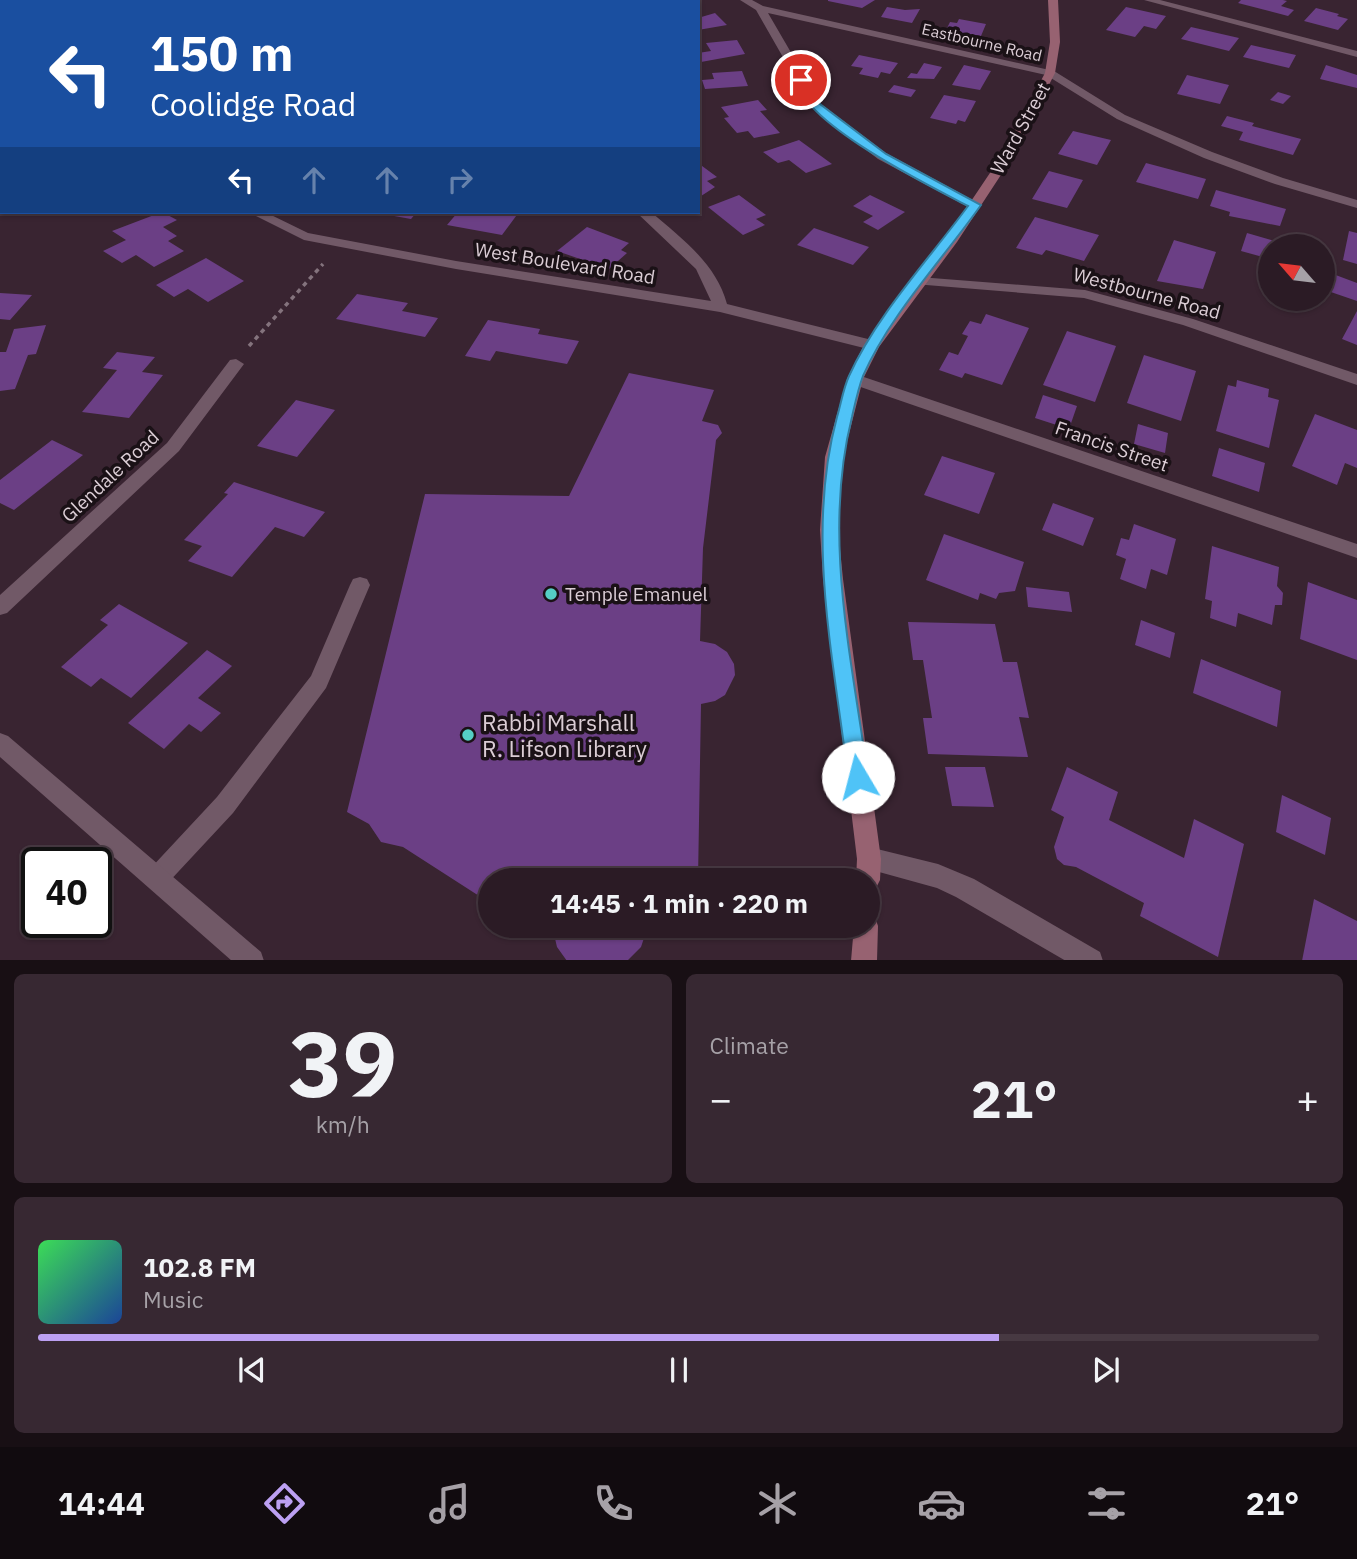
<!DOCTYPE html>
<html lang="en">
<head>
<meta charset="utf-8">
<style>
  :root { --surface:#2b1b25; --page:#372832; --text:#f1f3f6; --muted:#a6a1a7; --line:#473942; --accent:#bca0f2 }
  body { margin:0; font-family:"IBM Plex Sans",sans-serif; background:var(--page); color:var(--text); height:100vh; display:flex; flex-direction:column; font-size:26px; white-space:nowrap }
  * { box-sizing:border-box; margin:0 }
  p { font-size:23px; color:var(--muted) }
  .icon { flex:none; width:38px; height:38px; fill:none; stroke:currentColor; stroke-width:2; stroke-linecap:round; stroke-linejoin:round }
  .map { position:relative; height:960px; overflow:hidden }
  .sheet { display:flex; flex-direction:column; gap:14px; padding:14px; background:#180f14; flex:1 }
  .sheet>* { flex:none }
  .banner { position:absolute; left:0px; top:0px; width:700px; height:214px; box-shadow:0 2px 5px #0004,0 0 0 2px var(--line); background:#1a4fa0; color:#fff; overflow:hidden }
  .needle { width:46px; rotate:298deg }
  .controls { position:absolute; left:1258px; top:234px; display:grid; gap:14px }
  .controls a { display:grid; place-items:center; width:77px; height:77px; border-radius:50%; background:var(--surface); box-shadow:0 2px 5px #0004,0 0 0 2px var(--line); font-size:35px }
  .speed { position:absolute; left:21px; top:847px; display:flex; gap:14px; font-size:35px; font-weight:700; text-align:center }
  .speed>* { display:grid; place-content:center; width:91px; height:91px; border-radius:50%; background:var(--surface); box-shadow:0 2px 5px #0004,0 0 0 2px var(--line); line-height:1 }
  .speed .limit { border:4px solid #111; border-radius:10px; background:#fff; color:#111 }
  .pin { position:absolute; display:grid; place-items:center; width:60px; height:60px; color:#fff; margin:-30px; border:4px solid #fff; border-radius:50%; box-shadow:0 2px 7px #0007 }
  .me { position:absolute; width:77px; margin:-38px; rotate:352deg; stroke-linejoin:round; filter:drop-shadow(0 0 5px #0008) }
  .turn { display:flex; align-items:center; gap:24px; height:147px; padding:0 35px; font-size:32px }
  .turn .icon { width:91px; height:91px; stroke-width:2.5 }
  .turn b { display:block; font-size:49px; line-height:60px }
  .lanes { display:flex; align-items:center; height:66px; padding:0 35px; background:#0003; justify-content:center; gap:35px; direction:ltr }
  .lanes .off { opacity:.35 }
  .big { font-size:52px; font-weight:700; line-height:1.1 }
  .sheet .card { flex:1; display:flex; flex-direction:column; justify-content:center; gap:10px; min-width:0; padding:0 24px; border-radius:10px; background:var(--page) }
  .sheet .dial { align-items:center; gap:0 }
  .dial b { font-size:91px; line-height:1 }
  .song { display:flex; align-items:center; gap:21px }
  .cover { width:84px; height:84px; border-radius:10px; background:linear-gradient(135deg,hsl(130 70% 55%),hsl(220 70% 35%)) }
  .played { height:7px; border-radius:4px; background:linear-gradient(90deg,var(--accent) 75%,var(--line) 75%) }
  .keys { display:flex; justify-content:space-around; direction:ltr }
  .heat { display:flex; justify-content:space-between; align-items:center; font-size:38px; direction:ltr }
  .sheet .tiles { flex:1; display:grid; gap:14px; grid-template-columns:1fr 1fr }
  .card:last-child { grid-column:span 2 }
  .trip { position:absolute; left:478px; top:868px; width:402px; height:70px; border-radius:35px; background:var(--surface); box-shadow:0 2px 5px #0004,0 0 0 2px var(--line); font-weight:700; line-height:70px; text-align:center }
  .dock { display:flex; height:112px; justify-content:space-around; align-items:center; background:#110b0f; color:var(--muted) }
  .dock .icon { width:49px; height:49px }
  .dock .selected { color:var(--accent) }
  .dock b { font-size:32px; color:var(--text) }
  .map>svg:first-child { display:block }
  .building { fill:#6b3f85 }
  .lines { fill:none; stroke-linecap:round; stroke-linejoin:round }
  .path { stroke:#84737d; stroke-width:3.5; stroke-dasharray:4.5 4.5; stroke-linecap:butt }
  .lane { fill:#715967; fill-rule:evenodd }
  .street { fill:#715967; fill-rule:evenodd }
  .secondary { fill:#976271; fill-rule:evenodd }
  .route { fill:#4fc3f7; stroke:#337fa1; stroke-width:2 }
  .poi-dot { fill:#55cec5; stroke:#1a1116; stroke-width:2.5 }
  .labels { text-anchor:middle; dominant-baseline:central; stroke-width:7; stroke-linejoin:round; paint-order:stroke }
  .far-street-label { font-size:16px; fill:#dbcdd5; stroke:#1a1116 }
  .street-label { font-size:19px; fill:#dbcdd5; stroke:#1a1116 }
  .poi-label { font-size:19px; fill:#dbcdd5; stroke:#1a1116; text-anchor:start }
  .near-poi-label { font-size:23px; fill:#dbcdd5; stroke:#1a1116; text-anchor:start }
</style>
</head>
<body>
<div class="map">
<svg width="1357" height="961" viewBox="0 0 1357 961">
  <rect width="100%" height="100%" fill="#392431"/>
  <path class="building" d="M875 0 862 8 828 1V0Z
    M1241 0H1283L1287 1 1281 6 1294 10 1288 16 1238 3Z
    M887 7 905 10 920 9 912 23 881 17Z
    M1126 7 1166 16 1156 29 1144 26 1135 37 1106 30Z
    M1316 8 1339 14 1337 16 1348 19 1338 30 1304 21Z
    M715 13 727 25 698 30V18Z
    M959 19 986 24 981 36 945 32 950 22 957 23Z
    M1191 27 1239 38 1229 51 1181 39Z
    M737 40 745 54 701 62 698 53 711 51 706 43Z
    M1251 45 1296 55 1289 68 1243 57Z
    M859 55 898 63 890 74 881 72 878 78 859 74 863 68 851 66Z
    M924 63 942 67 934 79 907 78 911 73 917 74Z
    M964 65 991 71 980 90 952 85Z
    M1326 65 1357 75V88L1320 79Z
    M742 71 748 86 705 89 702 80 714 79 712 73Z
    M1187 75 1229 85 1220 104 1177 94Z
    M894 85 916 90 911 97 888 92Z
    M1278 92 1291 96 1283 104 1270 100Z
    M944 95 976 101 965 122 958 120 956 124 930 118Z
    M758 100 767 110 760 111 780 133 754 138 748 131 737 133 724 118 729 117 721 107Z
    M1227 116 1254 123 1252 126 1301 139 1293 155 1239 140 1243 132 1221 126Z
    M1073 131 1111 140 1097 165 1058 154Z
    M799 140 832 164 806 173 789 160 778 163 763 152Z
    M698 163 717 177 707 181 715 187 698 198Z
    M1146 163 1206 179 1198 199 1136 182Z
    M1049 171 1083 180 1067 208 1032 199Z
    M1216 190 1286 209 1280 226 1229 216 1230 212 1210 206Z
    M739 195 766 215 756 219 765 225 743 235 708 207Z
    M870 195 905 212 878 230 863 222 873 216 853 206Z
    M162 212 177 220 163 227 177 236 168 241 184 251 154 267 136 255 122 263 103 251 126 240 112 231Z
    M385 212H417L411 219 383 214Z
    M458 212 498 213 519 212 502 235 447 225Z
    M1035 217 1099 235 1084 261 1046 250 1042 255 1016 248Z
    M587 227 629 243 621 250 627 253 609 269 557 251Z
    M814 228 869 247 853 265 797 245Z
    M1349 231 1357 233V264L1343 260Z
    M1247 233 1281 243 1280 247H1270V259L1241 251Z
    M1174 240 1216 252 1203 289 1157 281Z
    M206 258 244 281 208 302 188 289 174 297 156 285Z
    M1333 274 1357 283V301L1325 290Z
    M0 293 32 295 10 320 0 319Z
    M357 294 408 303 402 311 438 318 425 337 336 319Z
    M1357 311V345L1342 339Z
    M986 314 1029 328 1002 385 965 373 962 378 939 370 949 352 958 355 968 336 962 334 970 321 981 324Z
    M488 320 540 329 538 334 579 341 567 364 496 351 490 361 465 356Z
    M46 325 36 354 28 355 15 389 0 391V352H6L14 329Z
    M1067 331 1116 346 1095 402 1043 385Z
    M117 352 155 357 142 372 163 375 129 418 82 412 117 370 103 368Z
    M1144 355 1196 371 1181 421 1127 403Z
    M629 373 714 390 702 421 718 425 722 433 716 440 703 548 700 641 715 644 727 652 734 664 735 675 725 695 715 701 701 704 698 880H490V903L403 847 381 842 369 824 347 812 425 494 569 496Z
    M1237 380 1269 389 1268 397 1279 400 1269 448 1216 431 1228 385 1236 387Z
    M1043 395 1077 406 1069 429 1035 418Z
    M296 400 335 410 297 457 257 446Z
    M1315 414 1357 430V468L1345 463 1337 485 1292 466Z
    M1138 424 1168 433 1165 453 1134 444Z
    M52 440 83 455 14 510 0 503V480Z
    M1219 448 1265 463 1259 492 1212 476Z
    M942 456 995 473 979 514 924 495Z
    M234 482 325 512 304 537 275 527 232 577 188 561 202 546 184 540 228 494 224 493Z
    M1053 503 1094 518 1083 546 1042 530Z
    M1134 524 1176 539 1167 575 1151 569 1146 589 1120 579 1126 559 1116 555 1121 538 1129 540Z
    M944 534 1024 562 1015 591 999 593 996 599 980 593 978 600 926 580Z
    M1212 546 1279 567 1277 586 1283 593 1282 605H1275L1272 625 1238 613 1236 627 1210 618 1212 601 1205 599Z
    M1308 582 1357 600V660L1300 639Z
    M1026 587 1069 592 1072 612 1028 607Z
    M119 604 188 643 131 698 101 678 91 687 61 667 108 625 100 620Z
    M1141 620 1175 633 1170 658 1135 645Z
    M908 622 995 624 1003 662H1017L1029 718 1019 717 1028 757 928 754 923 718H932L923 660H913Z
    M207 650 232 666 198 698 221 713 201 732 189 724 164 749 128 723Z
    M1201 659 1281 691 1277 727 1193 693Z
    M945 767H985L994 807 952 806Z
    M1067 767 1118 792 1109 820 1184 858 1194 819 1244 844 1218 957 1140 916 1144 903 1076 867 1064 865 1057 859 1054 847 1064 817 1051 810Z
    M1282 795 1331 818 1325 855 1276 832Z
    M1314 899 1357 921V961H1302Z
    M552 926H648L641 947 627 961H567L557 947Z"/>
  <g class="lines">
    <path class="path" d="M249 346 323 264"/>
    <path class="lane" d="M360 577 367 579 370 585 326 688 233 813 165 886 157 890 149 886 145 878 149 870 217 797 311 676 350 585 353 579Z"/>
    <path class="street" d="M0 0H6L2 2V16Z
      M370 0H382L369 2Z
      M667 0H680L666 2Z
      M740 0H752L763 6 1054 71 1125 115 1212 152 1283 178 1357 200V208L1275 184 1204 158 1117 119 1046 75 768 13 821 104 886 153 982 205 975 209 970 208 878 159 812 108 756 10Z
      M1144 0H1160L1357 51V57Z
      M0 65H2L0 72Z
      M248 212H265L308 233 456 261 711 301 696 269 636 212H651C681 238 716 263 727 304L872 340 880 345 872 350 720 312 456 269 304 240Z
      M919 277 1085 290 1193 319 1357 374V385L1183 325 1084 298 914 284 912 281Z
      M236 359 244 364 179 451 7 613 0 615V595L167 443 230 360Z
      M855 374 1357 544V558L849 383 847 379Z
      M0 733 8 736 261 952 264 961H232L0 757Z
      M869 847 938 864 974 879 1100 952 1103 961H1066L956 897 937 888 861 867 857 859 861 851Z"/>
    <path class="secondary" d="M1048 0H1058L1060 42 1055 73 1012 158 957 242 879 347 863 379 843 457 838 530 843 579 881 859 880 880 876 888 868 892V880H856L857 859 823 579 820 530 825 457 847 379 864 345 947 237 1000 158 1045 73 1050 42Z
      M868 914 875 917 878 926 877 961H851L854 926H868Z"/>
  </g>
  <path class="route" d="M797 78H804L820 104 886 154 981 205C943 259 889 316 863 376 858 389 855 404 852 417 822 535 852 659 868 777L865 784 858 787 851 784 848 777C834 659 805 535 837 417 841 404 843 389 849 376 876 316 929 259 968 206 932 187 797 121 797 78Z"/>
  <g class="poi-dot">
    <circle cx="551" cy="594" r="7"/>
    <circle cx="468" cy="735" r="7"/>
  </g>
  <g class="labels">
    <g class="far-street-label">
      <text transform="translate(982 42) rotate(13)">Eastbourne Road</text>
    </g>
    <g class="street-label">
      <text transform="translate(1020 128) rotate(-61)">Ward Street</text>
      <text transform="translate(565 263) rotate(9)">West Boulevard Road</text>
      <text transform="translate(1147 293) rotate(15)">Westbourne Road</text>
      <text transform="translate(1112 446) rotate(19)">Francis Street</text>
      <text transform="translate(110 476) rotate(-43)">Glendale Road</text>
    </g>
    <g class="poi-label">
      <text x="565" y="594">Temple Emanuel</text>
    </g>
    <g class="near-poi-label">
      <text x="482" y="722">Rabbi Marshall<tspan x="482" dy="26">R. Lifson Library</tspan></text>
    </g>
  </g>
</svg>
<div class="controls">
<a><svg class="needle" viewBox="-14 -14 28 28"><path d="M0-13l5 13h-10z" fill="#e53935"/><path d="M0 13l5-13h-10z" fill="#a6a1a7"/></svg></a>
</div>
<div class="speed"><div class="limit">40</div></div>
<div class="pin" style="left:801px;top:80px;background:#d93025"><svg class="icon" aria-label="arrive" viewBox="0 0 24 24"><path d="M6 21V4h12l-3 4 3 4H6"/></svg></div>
<svg class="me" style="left:858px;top:777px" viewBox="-20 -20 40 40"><circle r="19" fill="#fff"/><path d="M0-13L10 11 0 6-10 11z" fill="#4fc3f7"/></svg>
<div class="trip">14:45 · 1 min · 220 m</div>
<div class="banner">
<div class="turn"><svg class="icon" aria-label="left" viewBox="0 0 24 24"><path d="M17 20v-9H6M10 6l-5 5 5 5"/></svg><div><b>150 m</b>Coolidge Road</div></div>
<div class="lanes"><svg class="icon" aria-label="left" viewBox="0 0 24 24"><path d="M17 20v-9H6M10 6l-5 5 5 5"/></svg><svg class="icon off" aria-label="ahead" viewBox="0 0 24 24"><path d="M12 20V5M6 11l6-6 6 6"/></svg><svg class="icon off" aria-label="ahead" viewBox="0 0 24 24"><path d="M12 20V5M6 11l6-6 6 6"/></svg><svg class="icon off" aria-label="right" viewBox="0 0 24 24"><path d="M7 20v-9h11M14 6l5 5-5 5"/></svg></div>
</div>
</div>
<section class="sheet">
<div class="tiles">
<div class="card dial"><b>39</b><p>km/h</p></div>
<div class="card"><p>Climate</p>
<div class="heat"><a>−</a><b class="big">21°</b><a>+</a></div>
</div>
<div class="card">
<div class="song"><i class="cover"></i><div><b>102.8 FM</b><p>Music</p></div></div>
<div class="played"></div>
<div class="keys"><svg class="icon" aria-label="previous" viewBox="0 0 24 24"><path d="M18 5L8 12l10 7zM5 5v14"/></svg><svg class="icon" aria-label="pause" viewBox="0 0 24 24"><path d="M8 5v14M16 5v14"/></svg><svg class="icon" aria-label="next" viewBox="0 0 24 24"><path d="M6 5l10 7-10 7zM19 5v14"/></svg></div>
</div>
</div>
</section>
<nav class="dock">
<b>14:44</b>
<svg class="icon selected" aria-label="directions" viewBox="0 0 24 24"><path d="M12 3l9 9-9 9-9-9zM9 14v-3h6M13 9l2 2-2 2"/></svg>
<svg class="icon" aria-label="music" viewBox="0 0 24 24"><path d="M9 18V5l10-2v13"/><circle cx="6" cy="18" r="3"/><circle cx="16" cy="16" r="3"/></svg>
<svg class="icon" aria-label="phone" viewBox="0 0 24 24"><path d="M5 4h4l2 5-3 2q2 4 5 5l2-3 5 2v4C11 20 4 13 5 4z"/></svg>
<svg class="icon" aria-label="climate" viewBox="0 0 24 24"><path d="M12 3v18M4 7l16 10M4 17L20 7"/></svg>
<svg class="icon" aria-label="car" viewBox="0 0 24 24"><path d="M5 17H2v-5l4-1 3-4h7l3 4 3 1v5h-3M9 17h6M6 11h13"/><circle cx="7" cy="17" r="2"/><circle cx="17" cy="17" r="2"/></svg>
<svg class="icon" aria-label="filters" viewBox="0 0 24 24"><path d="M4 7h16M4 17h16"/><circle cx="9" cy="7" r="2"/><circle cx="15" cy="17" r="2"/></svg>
<b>21°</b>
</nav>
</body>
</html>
